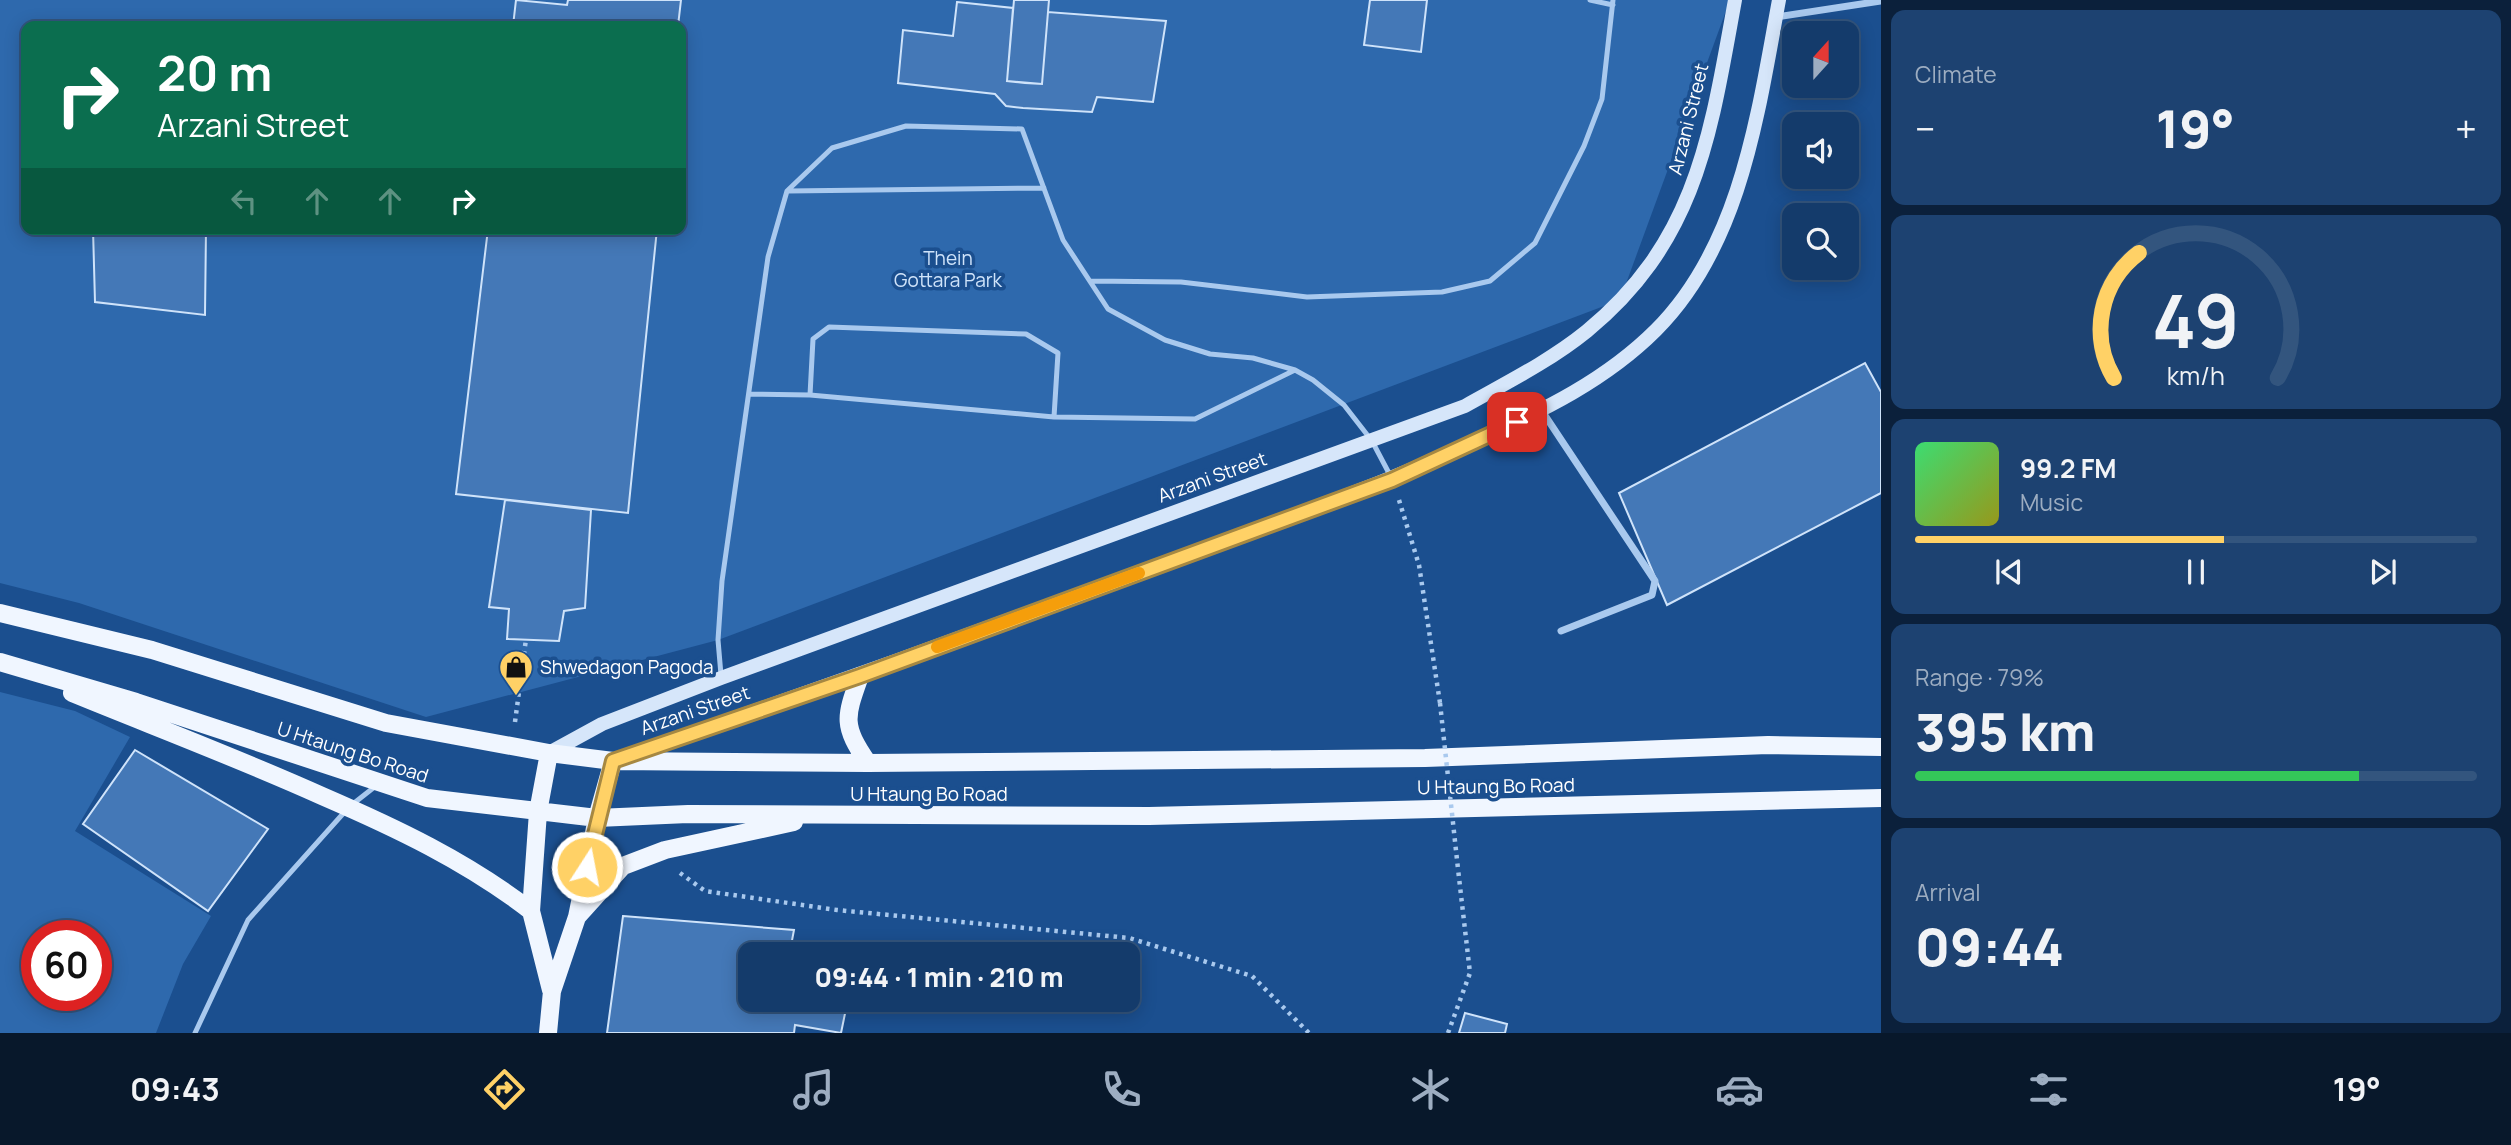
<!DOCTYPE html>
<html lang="en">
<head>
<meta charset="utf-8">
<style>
  :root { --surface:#143b6b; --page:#1d4271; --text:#f1f3f6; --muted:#9dadc1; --line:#33557e; --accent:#ffd166 }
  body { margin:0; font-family:Manrope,sans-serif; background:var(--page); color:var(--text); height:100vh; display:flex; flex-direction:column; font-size:26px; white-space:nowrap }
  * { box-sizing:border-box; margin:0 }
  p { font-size:23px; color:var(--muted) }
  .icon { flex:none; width:38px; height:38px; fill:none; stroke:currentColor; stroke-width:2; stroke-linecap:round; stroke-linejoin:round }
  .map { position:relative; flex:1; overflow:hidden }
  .drawer { display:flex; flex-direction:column; gap:10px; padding:10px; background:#0b203b; width:630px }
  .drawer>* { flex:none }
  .hud { position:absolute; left:21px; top:21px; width:665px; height:214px; border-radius:14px; box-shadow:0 4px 18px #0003,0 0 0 2px var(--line); background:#0b6e4f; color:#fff; overflow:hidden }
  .needle { width:46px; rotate:21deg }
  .fabs { position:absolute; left:1782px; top:21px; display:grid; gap:14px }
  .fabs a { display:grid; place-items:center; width:77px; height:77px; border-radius:14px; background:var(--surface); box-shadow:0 4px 18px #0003,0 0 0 2px var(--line); font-size:35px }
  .speed { position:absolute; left:21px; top:920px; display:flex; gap:14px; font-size:35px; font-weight:700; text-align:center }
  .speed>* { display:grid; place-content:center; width:91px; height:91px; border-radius:50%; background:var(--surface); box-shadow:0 4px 18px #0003,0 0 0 2px var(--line); line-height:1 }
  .speed .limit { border:10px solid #d22; background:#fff; color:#111 }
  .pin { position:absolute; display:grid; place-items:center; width:60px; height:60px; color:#fff; margin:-30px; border-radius:14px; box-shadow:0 4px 10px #0006 }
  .me { position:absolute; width:77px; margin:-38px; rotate:11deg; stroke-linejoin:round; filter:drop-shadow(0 0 5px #0008) }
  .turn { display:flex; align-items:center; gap:24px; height:147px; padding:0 21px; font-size:32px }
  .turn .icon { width:91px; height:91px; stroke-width:2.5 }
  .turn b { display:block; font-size:49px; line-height:60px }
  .lanes { display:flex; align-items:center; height:66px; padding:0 21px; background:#0003; justify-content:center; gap:35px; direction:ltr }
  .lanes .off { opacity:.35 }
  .big { font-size:52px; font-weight:800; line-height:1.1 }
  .drawer .card { flex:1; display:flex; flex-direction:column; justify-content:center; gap:10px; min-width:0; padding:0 24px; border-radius:14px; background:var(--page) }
  .drawer .dial { align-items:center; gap:0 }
  .dial svg { height:182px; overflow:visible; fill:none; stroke:var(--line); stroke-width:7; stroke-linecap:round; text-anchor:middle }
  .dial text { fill:var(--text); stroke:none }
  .song { display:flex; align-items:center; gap:21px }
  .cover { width:84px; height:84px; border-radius:10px; background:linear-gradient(135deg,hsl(140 70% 55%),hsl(60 70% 35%)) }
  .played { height:7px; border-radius:4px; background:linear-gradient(90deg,var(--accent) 55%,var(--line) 55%) }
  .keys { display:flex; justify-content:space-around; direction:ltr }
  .heat { display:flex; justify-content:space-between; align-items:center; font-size:38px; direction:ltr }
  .charge { height:10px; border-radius:5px; background:linear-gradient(90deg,#34c759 79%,var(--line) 0) }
  .trip { position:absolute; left:738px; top:942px; width:402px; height:70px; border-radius:14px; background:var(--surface); box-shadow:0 4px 18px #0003,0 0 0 2px var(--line); font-weight:800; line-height:70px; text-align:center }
  .tabs { display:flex; height:112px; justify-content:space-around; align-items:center; background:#08182b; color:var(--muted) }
  .tabs .icon { width:49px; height:49px }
  .tabs .selected { color:var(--accent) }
  .tabs b { font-size:32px; color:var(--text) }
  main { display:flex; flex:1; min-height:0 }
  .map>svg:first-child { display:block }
  .green { fill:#2e69ad; fill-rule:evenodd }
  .building { fill:#4478b7; stroke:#cfe3fa; stroke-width:2 }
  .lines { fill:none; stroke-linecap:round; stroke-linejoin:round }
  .path { stroke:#a9c9ee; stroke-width:4.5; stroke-dasharray:3.5 5; stroke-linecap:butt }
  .service { stroke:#a9c9ee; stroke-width:5 }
  .minor { stroke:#a9c9ee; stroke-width:7 }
  .secondary { stroke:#d6e6fa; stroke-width:14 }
  .primary { stroke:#f0f6ff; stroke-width:18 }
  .path-bridge { stroke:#a9c9ee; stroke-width:4.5; stroke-dasharray:3.5 5; stroke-linecap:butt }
  .route-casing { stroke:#a68842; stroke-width:18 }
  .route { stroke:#ffd166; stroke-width:12 }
  .slow { stroke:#f59e0b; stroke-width:12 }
  .labels { text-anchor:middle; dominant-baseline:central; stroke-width:7; stroke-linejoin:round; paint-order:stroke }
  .street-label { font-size:19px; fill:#fff; stroke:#1b4f8f }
  .park-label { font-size:19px; fill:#cfe3fa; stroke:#1b4f8f }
  .poi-label { font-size:19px; fill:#fff; stroke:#1b4f8f; text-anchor:start }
</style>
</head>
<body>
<main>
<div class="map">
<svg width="1881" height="1033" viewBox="0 0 1881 1033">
  <rect width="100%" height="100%" fill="#1b4f8f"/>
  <path class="green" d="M0 0H1730L1620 300 718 640 426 717 79 603 0 583ZM26 26H681V229H26Z
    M0 692 75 711 130 737 75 831 211 916 183 964 156 1033H0ZM37 936H96V996H37Z"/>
  <path class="building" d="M516 0 567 5 568 0H681L678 26H513Z
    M1014 0H1049L1042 84 1007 81Z
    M1370 0H1427L1421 52 1364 45Z
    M957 2 1013 8 1007 81 1025 83 1042 84 1048 12 1166 21 1153 102 1097 97 1092 112 1023 108 1006 106 995 94 898 83 903 30 953 36Z
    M93 229H206L205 315 95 302Z
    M488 229H657L628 513 456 494Z
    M1865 363 1881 392V493L1667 605 1619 493Z
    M505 500 591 510 585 608 564 611 559 641 507 639 509 609 489 607Z
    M135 750 268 829 208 911 83 824Z
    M623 916 794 930 790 951 809 954H751V999H848L841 1033 795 1025 794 1033H607Z
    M1465 1013 1507 1024 1505 1033H1459Z"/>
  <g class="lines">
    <path class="path" d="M1399 500 1419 565 1440 703
      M515 722 526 639
      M680 873 705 891 837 910 1129 938 1252 976 1309 1033
      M1448 1033 1470 973 1458 869"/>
    <path class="service" d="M1590 0 1613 5
      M788 191 1044 188
      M1090 281 1181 282 1307 297 1442 292 1490 281 1535 243 1584 146 1602 99 1613 0
      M749 394 810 395 1054 417 1195 419 1295 370
      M810 395 813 339 829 327 1026 334 1058 353 1054 417
      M721 675 718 640 722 581 768 257 787 191 832 148 906 126 1022 129 1063 240 1108 309 1165 340 1210 354 1253 358 1295 370 1313 380 1344 405 1372 441 1391 477
      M195 1033 248 920 349 807 377 785"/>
    <path class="minor" d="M1776 17 1881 1
      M1542 411 1655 581 1652 595 1561 631"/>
    <path class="secondary" d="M549 753 602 724 721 678 1465 406C1506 383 1550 361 1587 331 1698 240 1711 131 1735 0
      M621 758C818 689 1014 619 1210 547 1301 513 1392 480 1480 439 1544 410 1606 380 1656 330 1741 245 1758 113 1779 0"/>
    <path class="primary" d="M0 613 152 650 386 723 549 753 613 761 868 763 1425 758 1768 745 1881 747
      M0 662 136 702 427 798 597 818 688 814 1149 816 1881 798
      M860 676C845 718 842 725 868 763
      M72 693C155 727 240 759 322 796 396 828 466 861 531 911
      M549 753 538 812 531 911 551 990
      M577 917 623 866 665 850 794 822
      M548 1033 552 991 577 917 597 818 613 761"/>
    <path class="path-bridge" d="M1440 703 1458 869"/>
  </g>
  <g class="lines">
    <g class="route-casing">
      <path id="route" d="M587 867 613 761 860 676 1392 480 1517 422"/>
    </g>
    <use href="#route" class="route"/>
    <path class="slow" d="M937 647 1139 573"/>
  </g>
  <defs>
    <g id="shop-pin" transform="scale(1.75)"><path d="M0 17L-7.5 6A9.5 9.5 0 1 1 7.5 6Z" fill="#ffd166" stroke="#1b4f8f"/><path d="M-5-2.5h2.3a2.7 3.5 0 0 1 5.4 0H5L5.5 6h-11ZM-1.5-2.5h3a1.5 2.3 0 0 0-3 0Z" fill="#111"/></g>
  </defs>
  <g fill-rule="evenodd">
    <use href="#shop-pin" x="516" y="667"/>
  </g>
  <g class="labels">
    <g class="street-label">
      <text transform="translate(1688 119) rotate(-76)">Arzani Street</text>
      <text transform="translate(1212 477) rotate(-20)">Arzani Street</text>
      <text transform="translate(695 710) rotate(-19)">Arzani Street</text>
      <text transform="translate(353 752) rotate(18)">U Htaung Bo Road</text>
      <text transform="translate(1496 786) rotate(-1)">U Htaung Bo Road</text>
      <text x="929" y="794">U Htaung Bo Road</text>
    </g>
    <g class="park-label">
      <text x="948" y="258">Thein<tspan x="948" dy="22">Gottara Park</tspan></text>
    </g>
    <g class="poi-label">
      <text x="540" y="667">Shwedagon Pagoda</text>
    </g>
  </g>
</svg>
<div class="fabs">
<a><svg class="needle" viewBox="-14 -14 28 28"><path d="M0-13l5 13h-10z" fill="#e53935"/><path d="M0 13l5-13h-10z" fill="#9dadc1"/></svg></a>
<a><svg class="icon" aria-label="sound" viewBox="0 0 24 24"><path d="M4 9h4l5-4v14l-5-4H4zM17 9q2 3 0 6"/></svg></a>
<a><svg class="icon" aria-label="search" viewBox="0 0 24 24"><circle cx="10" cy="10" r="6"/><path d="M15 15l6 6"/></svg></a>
</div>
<div class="speed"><div class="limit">60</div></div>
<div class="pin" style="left:1517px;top:422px;background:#d93025"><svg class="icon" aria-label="arrive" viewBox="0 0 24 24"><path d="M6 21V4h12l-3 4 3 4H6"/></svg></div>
<svg class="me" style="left:587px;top:867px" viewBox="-20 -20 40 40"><circle r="17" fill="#ffd166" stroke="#fff" stroke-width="3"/><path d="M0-11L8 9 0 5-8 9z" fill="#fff"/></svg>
<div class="trip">09:44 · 1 min · 210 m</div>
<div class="hud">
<div class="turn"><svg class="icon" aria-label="right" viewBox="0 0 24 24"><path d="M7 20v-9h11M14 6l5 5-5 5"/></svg><div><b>20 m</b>Arzani Street</div></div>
<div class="lanes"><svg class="icon off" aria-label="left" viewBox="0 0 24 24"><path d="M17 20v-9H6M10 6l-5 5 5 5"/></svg><svg class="icon off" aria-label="ahead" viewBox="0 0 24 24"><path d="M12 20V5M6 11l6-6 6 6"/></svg><svg class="icon off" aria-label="ahead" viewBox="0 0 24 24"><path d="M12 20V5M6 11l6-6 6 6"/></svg><svg class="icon" aria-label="right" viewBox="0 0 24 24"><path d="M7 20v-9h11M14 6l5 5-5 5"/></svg></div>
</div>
</div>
<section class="drawer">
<div class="card"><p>Climate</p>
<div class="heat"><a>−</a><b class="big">19°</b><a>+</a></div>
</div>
<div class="card dial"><svg viewBox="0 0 100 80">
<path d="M14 69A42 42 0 1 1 86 69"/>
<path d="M14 69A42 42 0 0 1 25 14" stroke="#ffd166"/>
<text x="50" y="56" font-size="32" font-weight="700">49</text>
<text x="50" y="72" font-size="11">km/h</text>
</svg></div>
<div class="card">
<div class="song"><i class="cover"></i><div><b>99.2 FM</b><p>Music</p></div></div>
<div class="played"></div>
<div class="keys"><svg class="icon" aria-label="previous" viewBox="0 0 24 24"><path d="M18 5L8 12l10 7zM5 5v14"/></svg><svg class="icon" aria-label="pause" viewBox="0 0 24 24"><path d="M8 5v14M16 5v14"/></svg><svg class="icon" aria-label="next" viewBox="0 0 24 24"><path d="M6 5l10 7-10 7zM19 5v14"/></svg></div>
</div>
<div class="card"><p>Range · 79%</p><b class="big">395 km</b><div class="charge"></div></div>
<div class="card"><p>Arrival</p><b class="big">09:44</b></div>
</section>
</main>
<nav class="tabs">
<b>09:43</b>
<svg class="icon selected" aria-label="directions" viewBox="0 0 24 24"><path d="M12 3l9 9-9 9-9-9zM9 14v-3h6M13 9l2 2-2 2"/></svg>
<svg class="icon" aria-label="music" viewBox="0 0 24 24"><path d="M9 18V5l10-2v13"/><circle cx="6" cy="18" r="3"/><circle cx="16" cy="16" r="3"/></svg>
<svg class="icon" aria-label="phone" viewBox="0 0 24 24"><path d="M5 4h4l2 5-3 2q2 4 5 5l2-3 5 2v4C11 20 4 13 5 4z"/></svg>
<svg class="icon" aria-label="climate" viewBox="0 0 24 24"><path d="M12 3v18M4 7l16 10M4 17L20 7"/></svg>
<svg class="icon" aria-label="car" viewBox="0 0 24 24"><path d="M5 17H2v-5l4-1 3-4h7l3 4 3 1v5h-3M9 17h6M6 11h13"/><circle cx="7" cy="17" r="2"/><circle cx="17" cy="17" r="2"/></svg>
<svg class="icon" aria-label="filters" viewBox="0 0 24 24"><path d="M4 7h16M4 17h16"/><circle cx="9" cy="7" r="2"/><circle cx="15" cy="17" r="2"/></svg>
<b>19°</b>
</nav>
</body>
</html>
